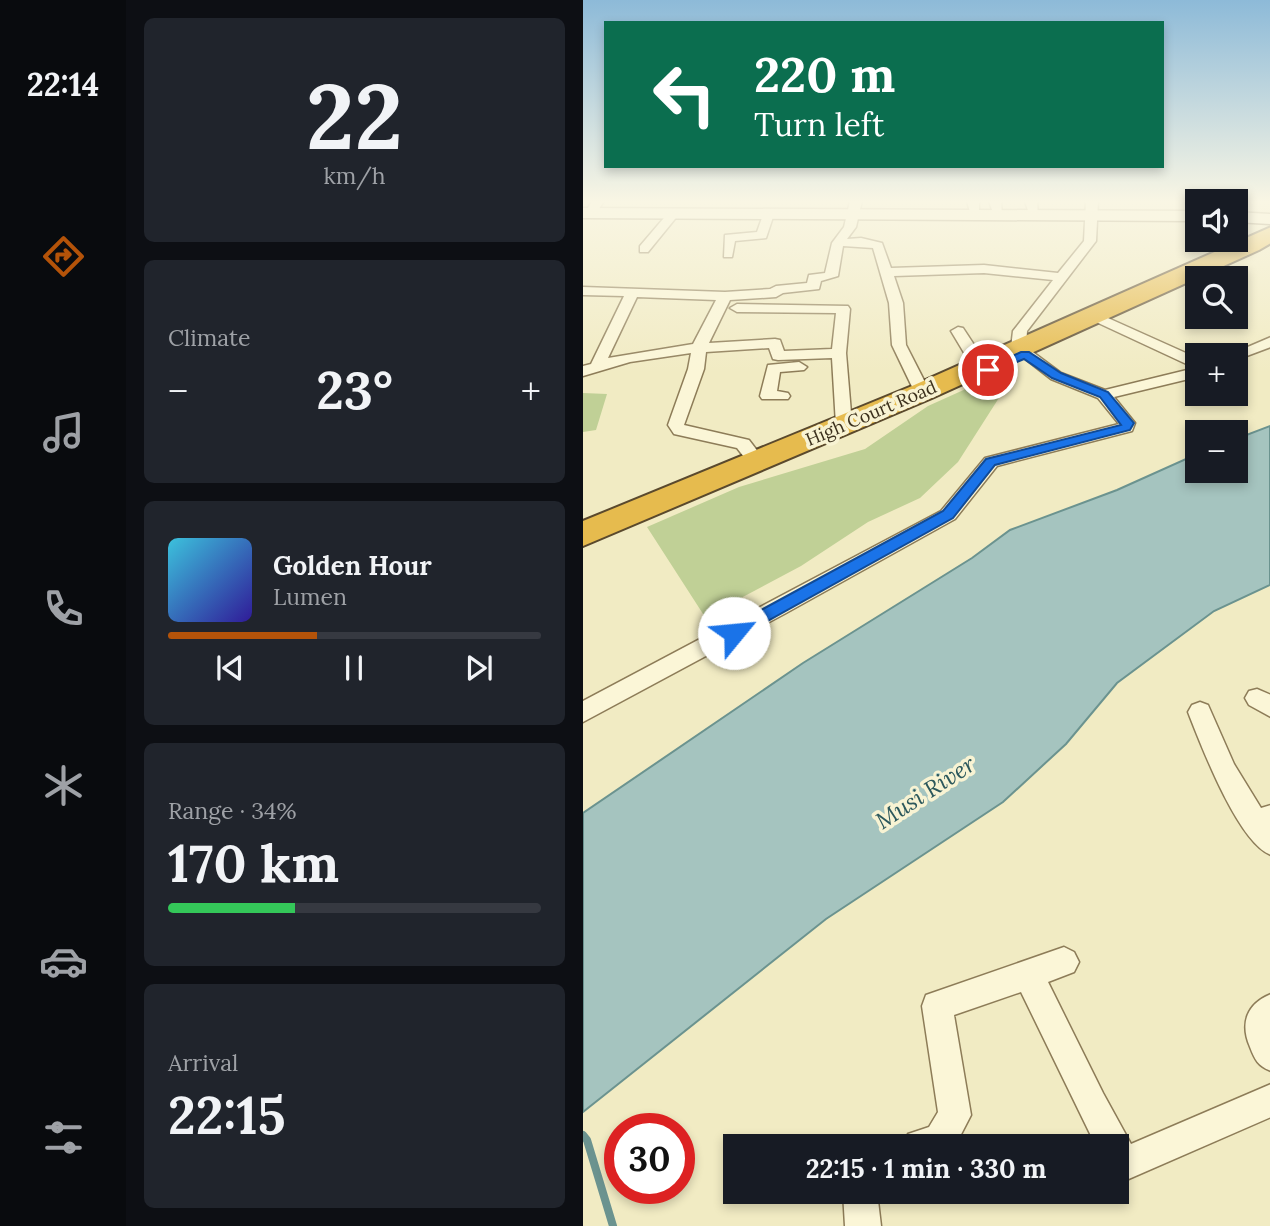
<!DOCTYPE html>
<html lang="en">
<head>
<meta charset="utf-8">
<style>
  :root { --surface:#171b24; --page:#20242c; --text:#f1f3f6; --muted:#9ea1a6; --line:#363941; --accent:#b45309 }
  body { margin:0; font-family:Lora,serif; background:var(--page); color:var(--text); height:100vh; display:flex; flex-direction:column; font-size:26px; white-space:nowrap }
  * { box-sizing:border-box; margin:0 }
  p { font-size:23px; color:var(--muted) }
  .icon { flex:none; width:38px; height:38px; fill:none; stroke:currentColor; stroke-width:2; stroke-linecap:round; stroke-linejoin:round }
  .map { position:relative; flex:1; overflow:hidden }
  .panel { display:flex; flex-direction:column; gap:18px; padding:18px; background:#0d0f14; width:457px }
  .panel>* { flex:none }
  .banner { position:absolute; left:21px; top:21px; width:560px; height:147px; border-radius:0px; box-shadow:0 4px 10px #0003; background:#0b6e4f; color:#fff; overflow:hidden }
  .buttons { position:absolute; left:602px; top:189px; display:grid; gap:14px }
  .buttons a { display:grid; place-items:center; width:63px; height:63px; border-radius:0px; background:var(--surface); box-shadow:0 4px 10px #0003; font-size:35px }
  .speed { position:absolute; left:21px; top:1113px; display:flex; gap:14px; font-size:35px; font-weight:700; text-align:center }
  .speed>* { display:grid; place-content:center; width:91px; height:91px; border-radius:50%; background:var(--surface); box-shadow:0 4px 10px #0003; line-height:1 }
  .speed .limit { border:10px solid #d22; background:#fff; color:#111 }
  .pin { position:absolute; display:grid; place-items:center; width:60px; height:60px; color:#fff; margin:-30px; border:4px solid #fff; border-radius:50%; box-shadow:0 2px 7px #0007 }
  .me { position:absolute; width:77px; margin:-38px; rotate:62deg; stroke-linejoin:round; filter:drop-shadow(0 0 5px #0008) }
  .turn { display:flex; align-items:center; gap:24px; height:147px; padding:0 35px; font-size:32px }
  .turn .icon { width:91px; height:91px; stroke-width:2.5 }
  .turn b { display:block; font-size:49px; line-height:60px }
  .big { font-size:52px; font-weight:700; line-height:1.1 }
  .panel .widget { flex:1; display:flex; flex-direction:column; justify-content:center; gap:10px; min-width:0; padding:0 24px; border-radius:10px; background:var(--page) }
  .panel .dial { align-items:center; gap:0 }
  .dial b { font-size:91px; line-height:1 }
  .song { display:flex; align-items:center; gap:21px }
  .cover { width:84px; height:84px; border-radius:10px; background:linear-gradient(135deg,hsl(190 70% 55%),hsl(250 70% 35%)) }
  .played { height:7px; border-radius:4px; background:linear-gradient(90deg,var(--accent) 40%,var(--line) 40%) }
  .keys { display:flex; justify-content:space-around; direction:ltr }
  .heat { display:flex; justify-content:space-between; align-items:center; font-size:38px; direction:ltr }
  .charge { height:10px; border-radius:5px; background:linear-gradient(90deg,#34c759 34%,var(--line) 0) }
  .trip { position:absolute; left:140px; top:1134px; width:406px; height:70px; border-radius:0px; background:var(--surface); box-shadow:0 4px 10px #0003; font-weight:700; line-height:70px; text-align:center }
  main { display:flex; flex:1; min-height:0 }
  .tabs { display:flex; flex-direction:column; width:126px; justify-content:space-around; align-items:center; background:#090b0e; color:var(--muted) }
  .tabs .icon { width:49px; height:49px }
  .tabs .on { color:var(--accent) }
  .tabs b { font-size:32px; color:var(--text) }
  .map>svg:first-child { display:block }
  .green { fill:#c0d096 }
  .water { fill:#a5c4bf; stroke:#6b938f; stroke-width:2 }
  .lines { fill:none; stroke-linecap:round; stroke-linejoin:round }
  .stream { stroke:#6b938f; stroke-width:8 }
  .street-casing { stroke:#8d7c58; stroke-width:3 }
  .secondary-casing { stroke:#6e5d3b; stroke-width:3 }
  .highway-casing { stroke:#5a492d; stroke-width:4 }
  .street { fill:#fbf6d7; fill-rule:evenodd }
  .secondary { fill:#fbf6d7; fill-rule:evenodd }
  .highway { fill:#e6bb4e; fill-rule:evenodd }
  .route { fill:#1a73e8; stroke:#114b97; stroke-width:2 }
  .labels { text-anchor:middle; dominant-baseline:central; stroke-width:7; stroke-linejoin:round; paint-order:stroke }
  .far-street-label { font-size:18px; fill:#3c311d; stroke:#f8f3d3 }
  .water-label { font-size:23px; font-style:italic; fill:#2c585c; stroke:#f8f3d3 }
</style>
</head>
<body>
<main>
<nav class="tabs">
<b>22:14</b>
<svg class="icon on" aria-label="directions" viewBox="0 0 24 24"><path d="M12 3l9 9-9 9-9-9zM9 14v-3h6M13 9l2 2-2 2"/></svg>
<svg class="icon" aria-label="music" viewBox="0 0 24 24"><path d="M9 18V5l10-2v13"/><circle cx="6" cy="18" r="3"/><circle cx="16" cy="16" r="3"/></svg>
<svg class="icon" aria-label="phone" viewBox="0 0 24 24"><path d="M5 4h4l2 5-3 2q2 4 5 5l2-3 5 2v4C11 20 4 13 5 4z"/></svg>
<svg class="icon" aria-label="climate" viewBox="0 0 24 24"><path d="M12 3v18M4 7l16 10M4 17L20 7"/></svg>
<svg class="icon" aria-label="car" viewBox="0 0 24 24"><path d="M5 17H2v-5l4-1 3-4h7l3 4 3 1v5h-3M9 17h6M6 11h13"/><circle cx="7" cy="17" r="2"/><circle cx="17" cy="17" r="2"/></svg>
<svg class="icon" aria-label="filters" viewBox="0 0 24 24"><path d="M4 7h16M4 17h16"/><circle cx="9" cy="7" r="2"/><circle cx="15" cy="17" r="2"/></svg>
</nav>
<section class="panel">
<div class="widget dial"><b>22</b><p>km/h</p></div>
<div class="widget"><p>Climate</p>
<div class="heat"><a>−</a><b class="big">23°</b><a>+</a></div>
</div>
<div class="widget">
<div class="song"><i class="cover"></i><div><b>Golden Hour</b><p>Lumen</p></div></div>
<div class="played"></div>
<div class="keys"><svg class="icon" aria-label="previous" viewBox="0 0 24 24"><path d="M18 5L8 12l10 7zM5 5v14"/></svg><svg class="icon" aria-label="pause" viewBox="0 0 24 24"><path d="M8 5v14M16 5v14"/></svg><svg class="icon" aria-label="next" viewBox="0 0 24 24"><path d="M6 5l10 7-10 7zM19 5v14"/></svg></div>
</div>
<div class="widget"><p>Range · 34%</p><b class="big">170 km</b><div class="charge"></div></div>
<div class="widget"><p>Arrival</p><b class="big">22:15</b></div>
</section>
<div class="map">
<svg width="688" height="1226" viewBox="0 0 688 1226">
  <rect width="100%" height="100%" fill="#f1ebc3"/>
  <path class="green" d="M405 379 421 390 375 462 337 498 285 522 218 566 122 617 64 527 156 487 282 449 345 406Z
    M0 393 24 394 13 430 0 432Z"/>
  <path class="water" d="M687 426V585L631 611 534 683 483 744 420 802 243 919 0 1112V813L220 663 389 558 427 530 534 490 614 454V471H653V439Z"/>
  <g class="lines">
    <path class="stream" d="M0 1135 4 1140 30 1226"/>
    <g class="street-casing">
      <path id="street" d="M9 201H21L12 215 8 216 2 213Z
        M267 201H279L273 227 264 239 278 238 299 243 308 268 401 265 475 273 501 241 503 201H515L513 241 444 331 443 347 478 373 522 390 612 368 511 321V315L516 314 614 358V377L531 397 552 423 549 431 414 466 372 519 203 613 0 722V701L358 511 402 458 536 424 515 398 468 379 428 348 430 331 470 280 401 273 311 276 320 303 323 345 347 392 339 397 333 395 309 345 306 303 290 248 260 246 255 276 238 281 236 289 200 293 193 297 147 300 126 343 192 339 197 340 201 351 249 349 253 313 154 312 147 308 154 304 265 306 267 309 263 353 269 425 267 429 261 430 253 425 249 358 195 360 190 359 186 348 123 352 121 369 101 425 166 440 183 462 174 467 168 466 154 448 91 434 85 425 105 369 108 353 47 362 0 376V366L8 364 41 296 0 295V287L142 292 187 289 193 286 224 283 226 275 242 273 249 243 261 227ZM54 297 133 300 110 344 25 358Z
        M384 201H396V216H388Z
        M406 201H418L419 216H411Z
        M442 201H454L455 217H447Z
        M601 201H613L614 215 610 214Z
        M86 212 96 214 65 252H57V246Z
        M181 212 191 214 183 238 152 241 149 257H141L142 235 174 232Z
        M375 327 380 328 405 366 402 369H392L389 366 368 331Z
        M688 337V347L653 360V355H646Z
        M216 362 224 367 221 370 197 372 194 391 205 393 207 396 205 399H179L177 396 185 365Z
        M674 689 688 695V717L666 705 662 698 666 691Z
        M617 702 625 705 651 764 678 808 688 805V855C655 843 618 745 605 712L609 705Z
        M481 947 491 952 496 962 491 972 465 982 520 1093 548 1144 688 1084V1117L541 1181 534 1178V1146H513L438 992 371 1015 388 1115 372 1146H320L325 1134 346 1127 355 1112 339 1006 343 995Z
        M688 994V1071C675 1066 672 1060 667 1047 657 1024 663 1004 688 994Z
        M260 1192H294L298 1226H262Z"/>
    </g>
    <g class="secondary-casing">
      <path id="secondary" d="M0 208 614 211V221L0 218Z
        M653 212 688 214V224L653 222Z"/>
    </g>
    <g class="highway-casing">
      <path id="highway" d="M688 227V243L676 250 349 398 0 546V521L329 386Z"/>
    </g>
    <use href="#street" class="street"/>
    <use href="#secondary" class="secondary"/>
    <use href="#highway" class="highway"/>
  </g>
  <linearGradient id="sky" x2="0" y2="1"><stop stop-color="#8dbad8"/><stop offset="0.54" stop-color="#f9f6e4"/><stop offset="1" stop-color="#f9f6e4" stop-opacity="0"/></linearGradient>
  <rect width="688" height="373" fill="url(#sky)"/>
  <path class="route" d="M438 352H446L478 373 525 392 551 423 547 430 412 465 370 518 156 637H145L143 633 145 628 360 511 403 459 538 425 517 397 469 378 441 359 410 372 400 370Z"/>
  <g class="labels">
    <g class="far-street-label">
      <text transform="translate(288 413) rotate(-23)">High Court Road</text>
    </g>
    <g class="water-label">
      <text transform="translate(342 792) rotate(-33)">Musi River</text>
    </g>
  </g>
</svg>
<div class="buttons">
<a><svg class="icon" aria-label="sound" viewBox="0 0 24 24"><path d="M4 9h4l5-4v14l-5-4H4zM17 9q2 3 0 6"/></svg></a>
<a><svg class="icon" aria-label="search" viewBox="0 0 24 24"><circle cx="10" cy="10" r="6"/><path d="M15 15l6 6"/></svg></a>
<a>+</a>
<a>−</a>
</div>
<div class="speed"><div class="limit">30</div></div>
<div class="pin" style="left:405px;top:370px;background:#d93025"><svg class="icon" aria-label="arrive" viewBox="0 0 24 24"><path d="M6 21V4h12l-3 4 3 4H6"/></svg></div>
<svg class="me" style="left:151px;top:633px" viewBox="-20 -20 40 40"><circle r="19" fill="#fff"/><path d="M0-13L10 11 0 6-10 11z" fill="#1a73e8"/></svg>
<div class="trip">22:15 · 1 min · 330 m</div>
<div class="banner">
<div class="turn"><svg class="icon" aria-label="left" viewBox="0 0 24 24"><path d="M17 20v-9H6M10 6l-5 5 5 5"/></svg><div><b>220 m</b>Turn left</div></div>
</div>
</div>
</main>
</body>
</html>
